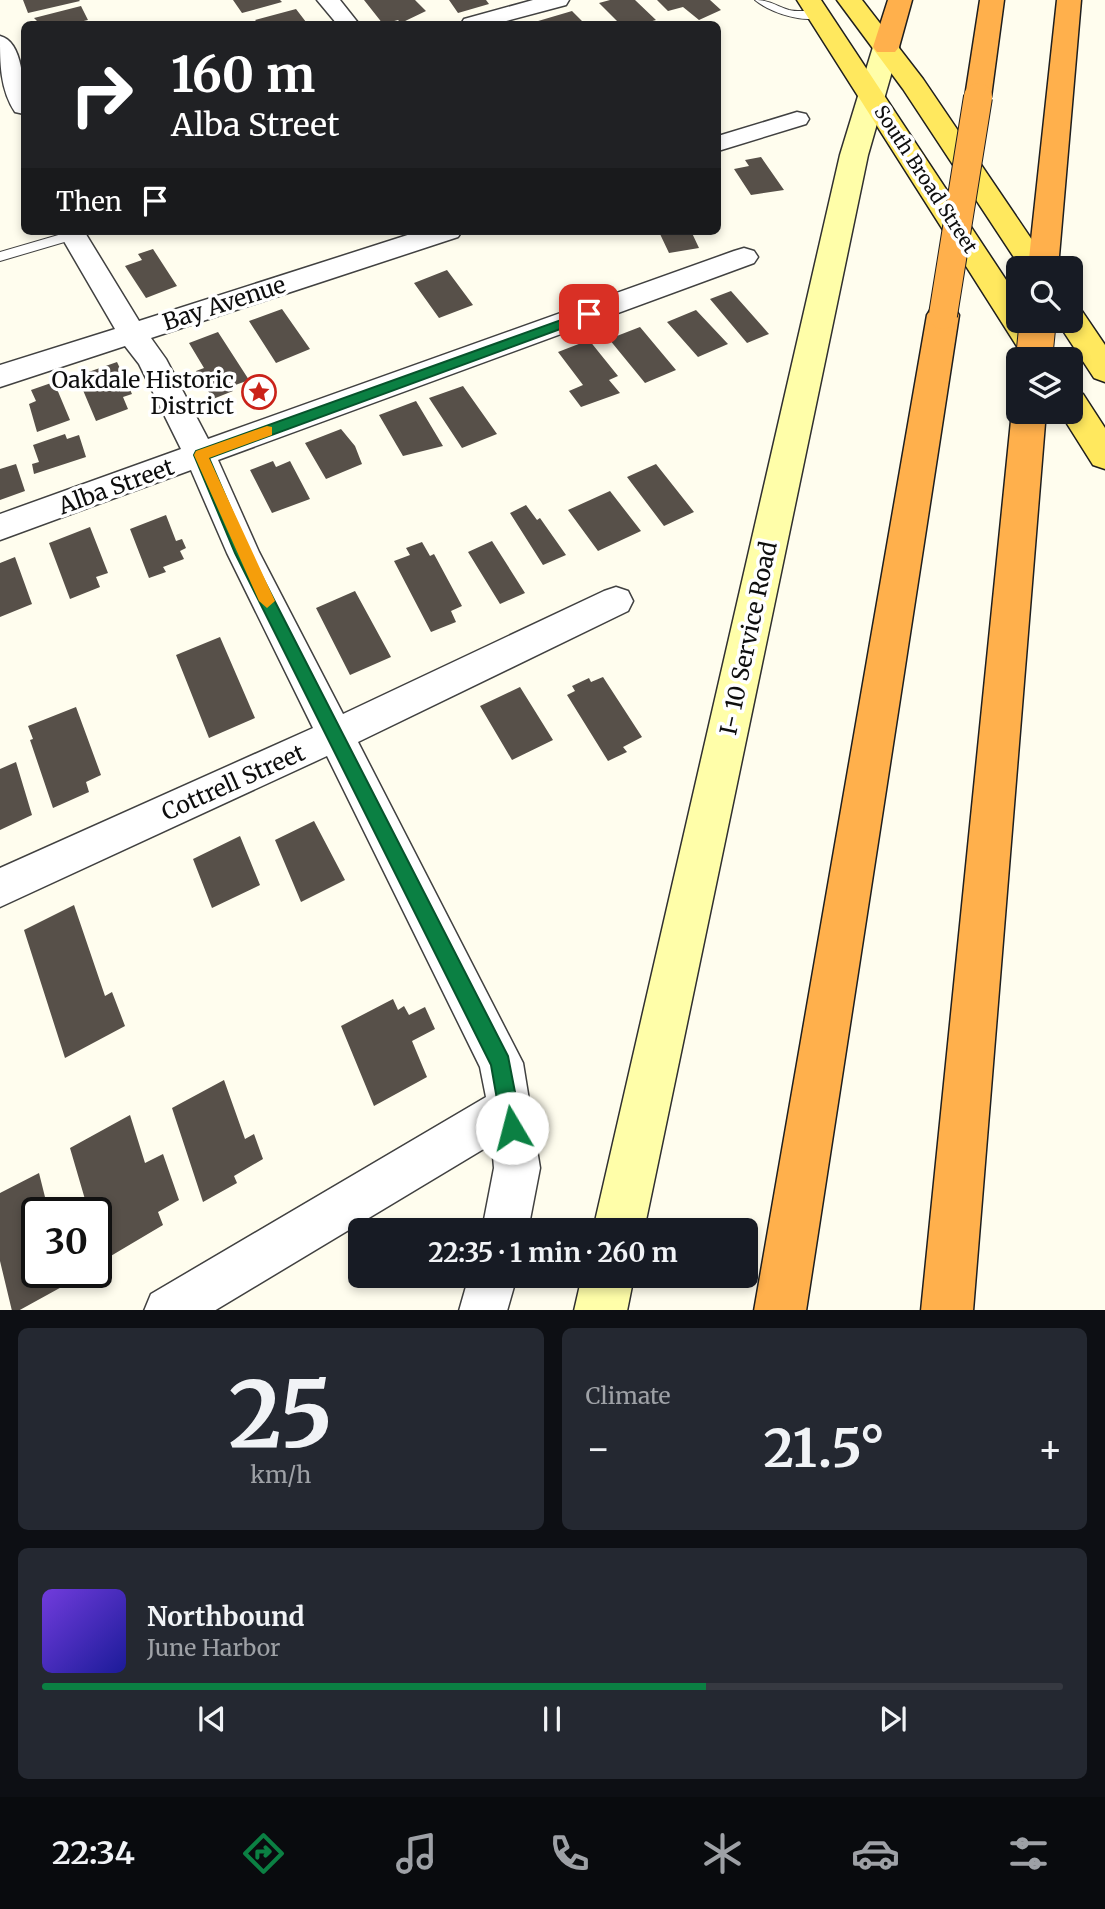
<!DOCTYPE html>
<html lang="en">
<head>
<meta charset="utf-8">
<style>
  :root { --surface:#171b24; --page:#242831; --text:#f1f3f6; --muted:#9ea1a6; --line:#363941; --accent:#0b8043 }
  body { margin:0; font-family:Merriweather,serif; background:var(--page); color:var(--text); height:100vh; display:flex; flex-direction:column; font-size:26px; white-space:nowrap }
  * { box-sizing:border-box; margin:0 }
  p { font-size:23px; color:var(--muted) }
  .icon { flex:none; width:38px; height:38px; fill:none; stroke:currentColor; stroke-width:2; stroke-linecap:round; stroke-linejoin:round }
  .map { position:relative; height:1310px; overflow:hidden }
  .side { display:flex; flex-direction:column; gap:18px; padding:18px; background:#0d0f14; flex:1 }
  .side>* { flex:none }
  .guide { position:absolute; left:21px; top:21px; width:700px; height:214px; border-radius:10px; box-shadow:0 4px 10px #0003; background:#202124; color:#fff; overflow:hidden }
  .tools { position:absolute; left:1006px; top:256px; display:grid; gap:14px }
  .tools a { display:grid; place-items:center; width:77px; height:77px; border-radius:10px; background:var(--surface); box-shadow:0 4px 10px #0003; font-size:35px }
  .speed { position:absolute; left:21px; top:1197px; display:flex; gap:14px; font-size:35px; font-weight:700; text-align:center }
  .speed>* { display:grid; place-content:center; width:91px; height:91px; border-radius:50%; background:var(--surface); box-shadow:0 4px 10px #0003; line-height:1 }
  .speed .limit { border:4px solid #111; border-radius:10px; background:#fff; color:#111 }
  .pin { position:absolute; display:grid; place-items:center; width:60px; height:60px; color:#fff; margin:-30px; border-radius:14px; box-shadow:0 4px 10px #0006 }
  .me { position:absolute; width:77px; margin:-38px; rotate:352deg; stroke-linejoin:round; filter:drop-shadow(0 0 5px #0008) }
  .turn { display:flex; align-items:center; gap:24px; height:147px; padding:0 35px; font-size:32px }
  .turn .icon { width:91px; height:91px; stroke-width:2.5 }
  .turn b { display:block; font-size:49px; line-height:60px }
  .then { display:flex; align-items:center; height:66px; padding:0 35px; background:#0003; gap:14px; font-size:26px }
  .big { font-size:52px; font-weight:700; line-height:1.1 }
  .side .tile { flex:1; display:flex; flex-direction:column; justify-content:center; gap:10px; min-width:0; padding:0 24px; border-radius:10px; background:var(--page) }
  .side .dial { align-items:center; gap:0 }
  .dial b { font-size:91px; line-height:1 }
  .song { display:flex; align-items:center; gap:21px }
  .cover { width:84px; height:84px; border-radius:10px; background:linear-gradient(135deg,hsl(260 70% 55%),hsl(240 70% 35%)) }
  .played { height:7px; border-radius:4px; background:linear-gradient(90deg,var(--accent) 65%,var(--line) 65%) }
  .keys { display:flex; justify-content:space-around; direction:ltr }
  .heat { display:flex; justify-content:space-between; align-items:center; font-size:38px; direction:ltr }
  .side .tiles { flex:1; display:grid; gap:18px; grid-template-columns:1fr 1fr }
  .tile:last-child { grid-column:span 2 }
  .trip { position:absolute; left:348px; top:1218px; width:410px; height:70px; border-radius:10px; background:var(--surface); box-shadow:0 4px 10px #0003; font-weight:700; line-height:70px; text-align:center }
  .menu { display:flex; height:112px; justify-content:space-around; align-items:center; background:#090b0e; color:var(--muted) }
  .menu .icon { width:49px; height:49px }
  .menu .selected { color:var(--accent) }
  .menu b { font-size:32px; color:var(--text) }
  .map>svg:first-child { display:block }
  .building { fill:#575049 }
  .lines { fill:none; stroke-linecap:round; stroke-linejoin:round }
  .service-casing { stroke:#414141; stroke-width:2 }
  .minor-casing { stroke:#414141; stroke-width:3 }
  .secondary-casing { stroke:#303030; stroke-width:3 }
  .primary-casing { stroke:#1f1f1f; stroke-width:3 }
  .motorway-casing { stroke:#1f1f1f; stroke-width:3 }
  .service { fill:#fff; fill-rule:evenodd }
  .minor { fill:#fff; fill-rule:evenodd }
  .secondary { fill:#fffea9; fill-rule:evenodd }
  .primary { fill:#ffe85e; fill-rule:evenodd }
  .motorway { fill:#ffb04c; fill-rule:evenodd }
  .motorway-bridge-far1-casing { stroke:#1f1f1f; stroke-width:30; stroke-linecap:butt }
  .motorway-bridge-casing { stroke:#1f1f1f; stroke-width:38; stroke-linecap:butt }
  .motorway-bridge-far1 { stroke:#ffb04c; stroke-width:28 }
  .motorway-bridge { stroke:#ffb04c; stroke-width:36 }
  .route { fill:#0b8043; stroke:#07532c; stroke-width:2 }
  .slow { fill:#f59e0b }
  .labels { text-anchor:middle; dominant-baseline:central; stroke-width:7; stroke-linejoin:round; paint-order:stroke }
  .far-street-label { font-size:19px; fill:#0e0e0e; stroke:#fff }
  .street-label { font-size:23px; fill:#0e0e0e; stroke:#fff }
  .poi-label { font-size:23px; fill:#0e0e0e; stroke:#fff; text-anchor:end }
</style>
</head>
<body>
<div class="map">
<svg width="1105" height="1311" viewBox="0 0 1105 1311">
  <rect width="100%" height="100%" fill="#fffdee"/>
  <path class="building" d="M23 0H79L80 1 28 13Z
    M233 0H280L282 2 242 13Z
    M364 0H415L426 11 401 23 398 20 383 24Z
    M449 0H486L489 4 458 13Z
    M610 0H635L656 20 642 24H620L599 3Z
    M657 0H710L721 10 699 20 683 7 668 11Z
    M81 6 88 20 71 24H40L34 18Z
    M296 9 306 22 259 24 255 20Z
    M572 11 585 24H528Z
    M761 157 784 190 751 195 734 169 749 166 745 160Z
    M678 231H691L699 248 669 253 660 234Z
    M153 249 177 286 146 298 125 266 142 260 138 254Z
    M447 270 473 305 439 318 414 283Z
    M731 291 769 334 747 343 710 299Z
    M282 309 310 349 276 363 249 321Z
    M696 310 728 344 698 357 667 322Z
    M640 327 676 370 645 383 609 339Z
    M218 332 249 380 230 387 233 391 213 399 196 371 204 368 189 343Z
    M589 340 618 376 609 380 620 393 581 407 569 391 583 385 558 352Z
    M117 362 132 394 123 397 128 409 96 421 77 376Z
    M54 382 70 420 37 432 29 404 36 401 31 390Z
    M463 386 497 434 462 448 429 398Z
    M416 401 443 446 403 456 379 415Z
    M341 429 355 446 362 464 326 479 305 443Z
    M65 434 67 439 79 435 86 457 34 474 32 464 39 462 33 445Z
    M273 461 276 467 290 461 310 499 272 513 250 470Z
    M16 464 25 491 0 500V469Z
    M656 464 694 512 664 526 627 477Z
    M610 491 641 531 598 551 568 510Z
    M526 505 537 520 540 518 566 555 543 565 510 513Z
    M166 515 176 541 182 539 186 548 180 551 184 559 163 567 166 572 149 578 130 529Z
    M90 527 108 573 96 577 100 587 70 599 49 543Z
    M492 541 525 593 500 604 468 552Z
    M422 542 430 556 434 554 462 606 451 611 456 622 431 632 394 561 410 555 406 548Z
    M15 557 32 604 0 617V563Z
    M355 591 391 657 350 675 316 608Z
    M220 637 255 718 209 738 176 655Z
    M603 677 642 737 623 747 627 752 608 761 567 695 575 691 572 686 589 678 591 682Z
    M520 687 553 740 512 760 480 706Z
    M76 707 101 775 86 782 89 792 53 808 30 740 33 739 28 726Z
    M16 762 32 815 0 830V769Z
    M314 821 345 880 301 902 275 840Z
    M240 836 260 885 212 908 193 859Z
    M74 905 105 996 112 992 125 1026 65 1058 24 930Z
    M393 999 398 1010 404 1006 409 1015 425 1007 435 1029 412 1041 427 1077 374 1106 341 1026Z
    M224 1080 245 1139 254 1134 263 1159 234 1176 237 1183 203 1202 172 1108Z
    M130 1115 145 1163 163 1154 179 1200 158 1212 163 1225 104 1260 96 1235V1213H89L70 1148Z
    M39 1173 49 1213H37V1272H64L67 1284 18 1311H12L0 1261V1193Z"/>
  <g class="lines">
    <g class="service-casing">
      <path id="service" d="M755 0C770 0 776 6 789 10 801 13 814 8 824 15 808 26 769 12 755 0Z
        M72 231 78 232V238L0 261V252Z"/>
    </g>
    <g class="minor-casing">
      <path id="minor" d="M317 0H340L359 24H337Z
        M533 0H569L566 5 495 24H461L464 19Z
        M0 36C25 42 24 93 24 114L15 112C0 89 0 63 0 36Z
        M797 112 806 114 809 119 806 124 718 151V136Z
        M58 231H84L139 321 420 231H462L458 237 151 338 166 359 208 439 734 251 744 248 754 251 758 257 754 263 218 460 259 552 343 714 604 591 616 587 628 591 633 601 628 611 358 742 523 1063 540 1168 528 1230H482L494 1168 492 1144 214 1311H144L151 1294 486 1097 480 1067 327 756 0 907V868L313 728 227 553 191 470 0 540V514L181 449 139 364 125 346 0 387V365L115 329Z
        M469 1276H517L507 1311H459Z"/>
    </g>
    <g class="secondary-casing">
      <path id="secondary" d="M886 39 895 42 899 47 868 155 644 1230H593L840 155 873 47 877 42Z
        M582 1276H634L627 1311H574Z"/>
    </g>
    <g class="primary-casing">
      <path id="primary" d="M797 0H821L1018 298V320H1033L1058 359H1025Z
        M837 0H862L923 79 1051 268H1021L903 89Z
        M1071 308 1082 311 1105 345V382L1094 378 1056 320H1071Z
        M1071 391 1083 394 1105 428V469L1093 465 1059 411H1071Z"/>
    </g>
    <g class="motorway-casing">
      <path id="motorway" d="M888 0H912L899 47 895 52H877L873 47Z
        M980 0H1004L991 97 987 103H969L965 97Z
        M1057 0H1081L1058 268H1028Z
        M943 304 954 307 959 315 806 1311H754L927 315 932 307Z
        M1018 402V411H1046L973 1311H921L1012 411Z"/>
    </g>
    <use href="#service" class="service"/>
    <use href="#minor" class="minor"/>
    <use href="#secondary" class="secondary"/>
    <use href="#primary" class="primary"/>
    <use href="#motorway" class="motorway"/>
    <g class="motorway-bridge-far1-casing">
      <path id="motorway-bridge-far1" d="M943 315 978 97
        M1037 330 1038 320"/>
    </g>
    <g class="motorway-bridge-casing">
      <path id="motorway-bridge" d="M1034 359 1037 329"/>
    </g>
    <use href="#motorway-bridge-far1" class="motorway-bridge-far1"/>
    <use href="#motorway-bridge" class="motorway-bridge"/>
  </g>
  <path class="route" d="M589 310 593 311V317L209 458 250 553 508 1056 522 1128 520 1135 512 1138 505 1135 502 1128 491 1065 235 553 194 455 196 451Z"/>
  <path class="slow" d="M267 426 272 427V435L209 458 275 601 267 608 259 601 194 455 196 451Z"/>
  <defs>
    <g id="sight-ring" transform="scale(1.75)"><circle r="9.5" fill="#fff" stroke="#ca2219" stroke-width="1.5"/><path d="M0-6L1.8-2.2L6-1.7L2.9 1.2L3.7 5.4L0 3.3L-3.7 5.4L-2.9 1.2L-6-1.7L-1.8-2.2Z" fill="#ca2219"/></g>
  </defs>
  <g fill-rule="evenodd">
    <use href="#sight-ring" x="259" y="392"/>
  </g>
  <g class="labels">
    <g class="far-street-label">
      <text transform="translate(926 179) rotate(57)">South Broad Street</text>
    </g>
    <g class="street-label">
      <text transform="translate(224 303) rotate(-18)">Bay Avenue</text>
      <text transform="translate(116 486) rotate(-20)">Alba Street</text>
      <text transform="translate(748 638) rotate(-78)">I- 10 Service Road</text>
      <text transform="translate(233 782) rotate(-24)">Cottrell Street</text>
    </g>
    <g class="poi-label">
      <text x="234" y="379">Oakdale Historic<tspan x="234" dy="26">District</tspan></text>
    </g>
  </g>
</svg>
<div class="tools">
<a><svg class="icon" aria-label="search" viewBox="0 0 24 24"><circle cx="10" cy="10" r="6"/><path d="M15 15l6 6"/></svg></a>
<a><svg class="icon" aria-label="layers" viewBox="0 0 24 24"><path d="M12 4l9 5-9 5-9-5zM3 14l9 5 9-5"/></svg></a>
</div>
<div class="speed"><div class="limit">30</div></div>
<div class="pin" style="left:589px;top:314px;background:#d93025"><svg class="icon" aria-label="arrive" viewBox="0 0 24 24"><path d="M6 21V4h12l-3 4 3 4H6"/></svg></div>
<svg class="me" style="left:512px;top:1128px" viewBox="-20 -20 40 40"><circle r="19" fill="#fff"/><path d="M0-13L10 11 0 6-10 11z" fill="#0b8043"/></svg>
<div class="trip">22:35 · 1 min · 260 m</div>
<div class="guide">
<div class="turn"><svg class="icon" aria-label="right" viewBox="0 0 24 24"><path d="M7 20v-9h11M14 6l5 5-5 5"/></svg><div><b>160 m</b>Alba Street</div></div>
<div class="then">Then<svg class="icon" aria-label="arrive" viewBox="0 0 24 24"><path d="M6 21V4h12l-3 4 3 4H6"/></svg></div>
</div>
</div>
<section class="side">
<div class="tiles">
<div class="tile dial"><b>25</b><p>km/h</p></div>
<div class="tile"><p>Climate</p>
<div class="heat"><a>−</a><b class="big">21.5°</b><a>+</a></div>
</div>
<div class="tile">
<div class="song"><i class="cover"></i><div><b>Northbound</b><p>June Harbor</p></div></div>
<div class="played"></div>
<div class="keys"><svg class="icon" aria-label="previous" viewBox="0 0 24 24"><path d="M18 5L8 12l10 7zM5 5v14"/></svg><svg class="icon" aria-label="pause" viewBox="0 0 24 24"><path d="M8 5v14M16 5v14"/></svg><svg class="icon" aria-label="next" viewBox="0 0 24 24"><path d="M6 5l10 7-10 7zM19 5v14"/></svg></div>
</div>
</div>
</section>
<nav class="menu">
<b>22:34</b>
<svg class="icon selected" aria-label="directions" viewBox="0 0 24 24"><path d="M12 3l9 9-9 9-9-9zM9 14v-3h6M13 9l2 2-2 2"/></svg>
<svg class="icon" aria-label="music" viewBox="0 0 24 24"><path d="M9 18V5l10-2v13"/><circle cx="6" cy="18" r="3"/><circle cx="16" cy="16" r="3"/></svg>
<svg class="icon" aria-label="phone" viewBox="0 0 24 24"><path d="M5 4h4l2 5-3 2q2 4 5 5l2-3 5 2v4C11 20 4 13 5 4z"/></svg>
<svg class="icon" aria-label="climate" viewBox="0 0 24 24"><path d="M12 3v18M4 7l16 10M4 17L20 7"/></svg>
<svg class="icon" aria-label="car" viewBox="0 0 24 24"><path d="M5 17H2v-5l4-1 3-4h7l3 4 3 1v5h-3M9 17h6M6 11h13"/><circle cx="7" cy="17" r="2"/><circle cx="17" cy="17" r="2"/></svg>
<svg class="icon" aria-label="filters" viewBox="0 0 24 24"><path d="M4 7h16M4 17h16"/><circle cx="9" cy="7" r="2"/><circle cx="15" cy="17" r="2"/></svg>
</nav>
</body>
</html>
